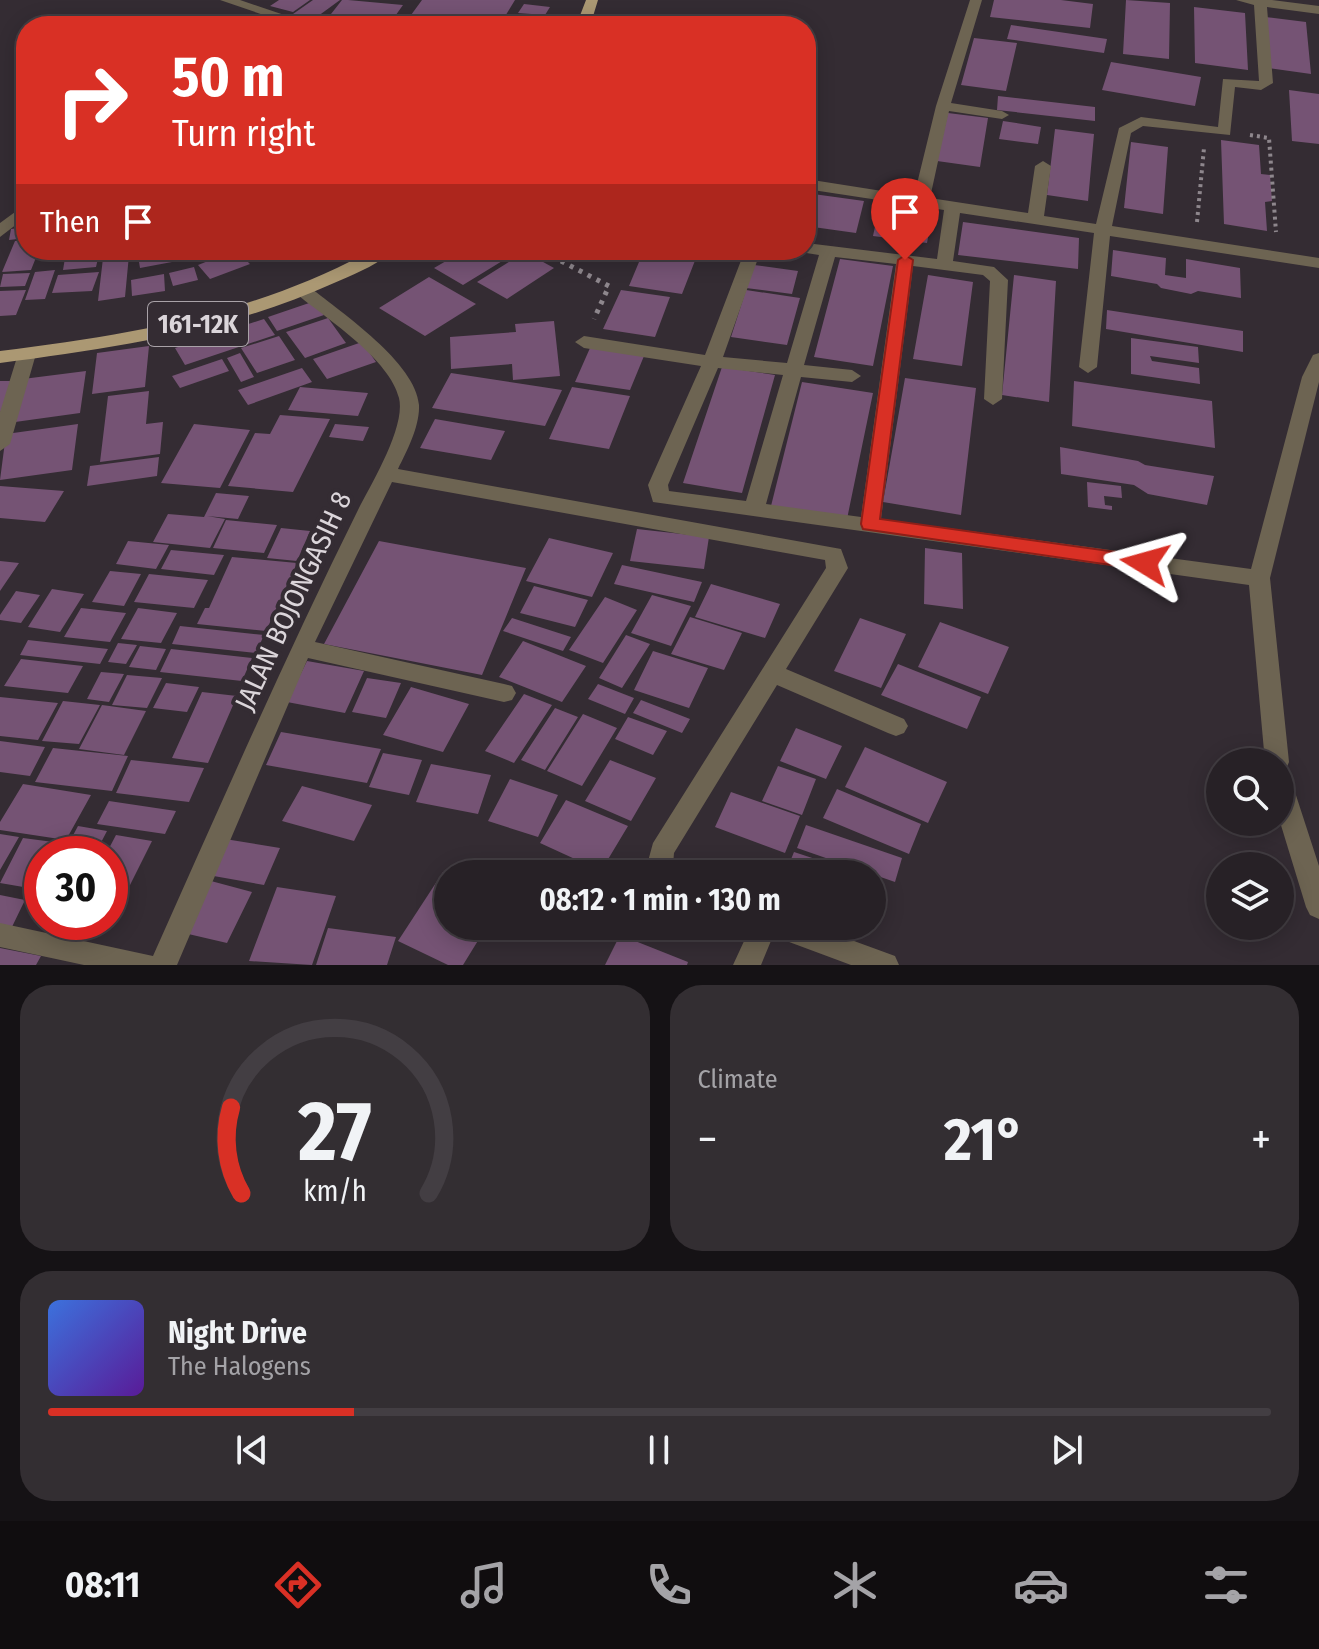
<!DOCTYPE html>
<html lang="en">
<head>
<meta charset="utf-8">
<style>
  :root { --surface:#272126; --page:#332e32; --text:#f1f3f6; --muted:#a4a3a7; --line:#433e43; --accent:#d93025 }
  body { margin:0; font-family:"Fira Sans Condensed",sans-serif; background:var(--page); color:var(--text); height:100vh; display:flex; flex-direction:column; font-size:30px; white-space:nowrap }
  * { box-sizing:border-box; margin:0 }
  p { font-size:26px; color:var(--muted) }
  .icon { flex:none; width:44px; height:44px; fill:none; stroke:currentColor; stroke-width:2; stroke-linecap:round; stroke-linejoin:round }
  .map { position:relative; height:965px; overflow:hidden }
  .drawer { display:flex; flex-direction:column; gap:20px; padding:20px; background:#151215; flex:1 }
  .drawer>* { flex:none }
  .banner { position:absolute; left:16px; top:16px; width:800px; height:244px; border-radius:32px; box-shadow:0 4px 20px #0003,0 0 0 2px var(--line); background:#d93025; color:#fff; overflow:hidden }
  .buttons { position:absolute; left:1206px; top:748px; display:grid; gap:16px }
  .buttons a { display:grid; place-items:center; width:88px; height:88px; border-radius:50%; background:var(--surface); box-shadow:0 4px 20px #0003,0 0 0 2px var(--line); font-size:40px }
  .speed { position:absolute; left:24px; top:836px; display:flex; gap:16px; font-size:40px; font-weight:700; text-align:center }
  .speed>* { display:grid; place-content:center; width:104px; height:104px; border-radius:50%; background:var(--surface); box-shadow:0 4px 20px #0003,0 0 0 2px var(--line); line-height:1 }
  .speed .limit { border:12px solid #d22; background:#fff; color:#111 }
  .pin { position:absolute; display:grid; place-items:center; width:68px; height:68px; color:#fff; margin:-82px -34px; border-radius:50% 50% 50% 0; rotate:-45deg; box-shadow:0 0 8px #0007 }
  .pin .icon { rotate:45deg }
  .me { position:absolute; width:88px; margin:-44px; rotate:278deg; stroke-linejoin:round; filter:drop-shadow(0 0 6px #0008) }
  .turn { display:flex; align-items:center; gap:28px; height:168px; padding:0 24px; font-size:36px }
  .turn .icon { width:104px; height:104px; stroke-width:2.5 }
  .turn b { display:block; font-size:56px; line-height:68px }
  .then { display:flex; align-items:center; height:76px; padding:0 24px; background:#0003; gap:16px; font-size:30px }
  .big { font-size:60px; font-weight:700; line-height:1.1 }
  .drawer .tile { flex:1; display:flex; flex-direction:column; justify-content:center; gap:12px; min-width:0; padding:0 28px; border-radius:32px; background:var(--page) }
  .drawer .dial { align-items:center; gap:0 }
  .dial svg { height:208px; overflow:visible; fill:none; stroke:var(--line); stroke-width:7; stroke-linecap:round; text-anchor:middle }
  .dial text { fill:var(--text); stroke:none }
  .song { display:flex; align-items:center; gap:24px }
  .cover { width:96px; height:96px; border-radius:12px; background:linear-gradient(135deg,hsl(220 70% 55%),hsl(270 70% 35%)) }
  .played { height:8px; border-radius:4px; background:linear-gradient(90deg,var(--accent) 25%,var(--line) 25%) }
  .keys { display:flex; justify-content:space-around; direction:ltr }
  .heat { display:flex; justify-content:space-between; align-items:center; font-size:44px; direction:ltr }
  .drawer .tiles { flex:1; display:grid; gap:20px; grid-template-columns:1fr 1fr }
  .tile:last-child { grid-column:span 2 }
  .trip { position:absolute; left:434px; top:860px; width:452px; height:80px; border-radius:40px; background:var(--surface); box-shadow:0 4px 20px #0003,0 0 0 2px var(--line); font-weight:700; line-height:80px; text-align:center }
  .menu { display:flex; height:128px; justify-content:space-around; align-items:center; background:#100d0f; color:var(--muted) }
  .menu .icon { width:56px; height:56px }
  .menu .on { color:var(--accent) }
  .menu b { font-size:36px; color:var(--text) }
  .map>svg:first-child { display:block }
  .building { fill:#755374 }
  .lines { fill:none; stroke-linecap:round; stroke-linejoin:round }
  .path-far1 { stroke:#8e878d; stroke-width:4; stroke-dasharray:3 4; stroke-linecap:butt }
  .path { stroke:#8e878d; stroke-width:5; stroke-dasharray:4 6; stroke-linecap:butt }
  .minor { fill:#6d6452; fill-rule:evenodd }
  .major { fill:#ab9873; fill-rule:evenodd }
  .route { fill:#d93025; stroke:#8d1f18; stroke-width:2 }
  .labels { text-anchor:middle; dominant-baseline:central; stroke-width:8; stroke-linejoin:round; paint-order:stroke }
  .shield { fill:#342c33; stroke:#a9a2a8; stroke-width:2 }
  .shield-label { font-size:26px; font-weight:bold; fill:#dbd5da }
  .street-label { font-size:28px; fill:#dbd5da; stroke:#342c33 }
</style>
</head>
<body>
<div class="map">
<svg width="1319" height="965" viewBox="0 0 1319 965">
  <rect width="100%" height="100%" fill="#342c33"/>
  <path class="building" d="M279 0H310L293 12 270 6Z
    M313 0H340L314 19 293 14Z
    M342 0H348L403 5 393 19 331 14Z
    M422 0H515L499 26H403Z
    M994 0H1061L1093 4 1090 28 990 17Z
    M1126 0 1170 3 1169 59 1123 54Z
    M524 4 550 7 545 15 518 13Z
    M1194 7 1245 13 1248 70 1195 63Z
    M511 15 531 17 526 26H504Z
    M1265 17 1306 22 1311 74 1268 68Z
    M1011 25 1107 39 1104 53 1007 39Z
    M974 38 1017 43 1006 91 961 85Z
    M1111 62 1201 77 1195 106 1102 90Z
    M1289 90 1319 94V144L1292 141Z
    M998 96 1095 107V121L997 110Z
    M948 113 988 118 980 167 937 161Z
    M1003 121 1041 127 1038 144 999 139Z
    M1055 129 1094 134 1088 201 1047 195Z
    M1221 140 1259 145 1261 174 1270 175 1272 201 1265 202 1267 231 1224 224Z
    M1131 142 1168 147 1163 214 1124 208Z
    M806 193 864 201 856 233 806 226Z
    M880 203 933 210 927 243 873 236Z
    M963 222 1079 238 1078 269 958 255Z
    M26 227V238L9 240 11 229Z
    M15 241H26V250H39L31 270 2 272Z
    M78 250H100L96 267 63 270 65 258 77 257Z
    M137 250H186L188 259 140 268Z
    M236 250 250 264 210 279 198 265Z
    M465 250H520L463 285 434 268Z
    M644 250 696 258 682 294 629 286Z
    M1113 250 1166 258 1165 275 1186 278V259L1240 268 1241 298 1198 291 1191 294 1161 288 1157 284 1111 276Z
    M525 252 554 268 507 299 477 282Z
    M129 255 125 297 98 301 103 258Z
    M840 259 893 266 873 366 814 357Z
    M754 265 798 271 792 294 746 288Z
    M194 267 198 280 173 286 169 273Z
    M55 270 45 299 25 300 35 272Z
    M99 272 92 291 52 293 58 275Z
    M30 273 25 286 0 287 3 274Z
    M164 274 165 291 132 296 131 280Z
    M928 275 973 282 962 366 913 359Z
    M1014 275 1056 281 1049 402 1002 395Z
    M429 277 476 304 425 336 379 308Z
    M26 290 16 315 0 316V291Z
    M621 290 670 297 655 337 603 329Z
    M746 290 800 298 787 345 731 337Z
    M315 301 324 315 277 331 268 317Z
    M1107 310 1243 331V352L1106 329Z
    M328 318 346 343 305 358 286 332Z
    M264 319 275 335 185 365 175 348Z
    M554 321 560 376 513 380 512 364 451 369 450 337 516 332 515 324Z
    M279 336 295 360 257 373 241 348Z
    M1131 338 1198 347 1199 363 1150 356 1152 361 1199 368 1200 384 1131 374Z
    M362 342 376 362 327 379 313 359Z
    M149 346 145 387 92 394 97 353Z
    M590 348 644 356 630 390 575 382Z
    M240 353 254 377 241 382 227 358Z
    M222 359 229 371 180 388 172 376Z
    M722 367 775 375 742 493 683 483Z
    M302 368 312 382 248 405 238 390Z
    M86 371 80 413 15 422 23 379Z
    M451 373 562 390 545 426 432 408Z
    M905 378 976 388 961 515 883 502Z
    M0 381H17L0 413Z
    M1074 381 1212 401 1215 448 1072 426Z
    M802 382 873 393 847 519 771 506Z
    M300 387 368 393 358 416 288 410Z
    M572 387 630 396 609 449 549 439Z
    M149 391 146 424 163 422 160 454 100 462 108 396Z
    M280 415 330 419 293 492 228 486 255 433 270 434Z
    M435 419 505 431 491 460 420 448Z
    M78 424 72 470 0 480 6 434Z
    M194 424 250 430 220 488 161 483Z
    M335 424 369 427 363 441 329 437Z
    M1060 447 1138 461 1145 465 1214 476 1207 505 1148 494 1134 485 1061 474Z
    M159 457 157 476 87 486 90 466Z
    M1087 482 1121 486 1122 498 1104 496 1105 505 1112 506V510L1088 507Z
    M0 486 64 491 45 522 0 518Z
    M216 493 249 496 238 519 207 516 225 519 210 548 153 542 168 514 204 517Z
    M226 520 277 525 264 553 213 548Z
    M281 528 310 531 297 561 267 558Z
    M637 529 709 537 704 569 630 561Z
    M549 538 613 553 592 597 526 581Z
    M128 541 169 545 156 569 116 564Z
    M379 541 526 568 482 675 324 644Z
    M925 548 962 553 963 609 924 604Z
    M171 550 224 555 214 575 161 569Z
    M232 557 297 563 266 631 197 624 205 608H209Z
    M0 561 19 563 0 591Z
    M622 565 702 582 694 602 614 584Z
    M110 571 141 574 124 606 92 602Z
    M149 574 208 580 194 608 134 602Z
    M711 584 780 604 765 638 695 617Z
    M534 586 588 600 575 627 520 613Z
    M52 589 84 594 60 632 28 627Z
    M16 591 40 595 21 623 0 620V615Z
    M652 595 691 606 671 646 631 633Z
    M605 597 637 610 603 663 569 650Z
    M81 608 126 613 110 642 64 637Z
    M138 608 177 613 161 643 121 639Z
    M690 617 742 633 724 670 671 654Z
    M512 618 571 637 563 651 503 631Z
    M860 618 906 634 881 688 834 671Z
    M940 622 1009 647 988 694 918 667Z
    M180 626 264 635 256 653 172 644Z
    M626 635 650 644 622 688 599 678Z
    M28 640 108 649 100 664 20 655Z
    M523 641 586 666 562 702 499 677Z
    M118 643 137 645 126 664 108 662Z
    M140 646 166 649 156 670 129 667Z
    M171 649 252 658 242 681 160 672Z
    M653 651 708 668 689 708 634 690Z
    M21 659 83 666 68 693 4 686Z
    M307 661 364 671 345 713 287 702Z
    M898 664 981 697 967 729 881 695Z
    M101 672 124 674 109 702 87 699Z
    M127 675 162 678 147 708 112 705Z
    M367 678 401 683 386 718 352 712Z
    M166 683 199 687 187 712 153 708Z
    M598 684 634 698 625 714 588 699Z
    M411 687 469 704 443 752 383 735Z
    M202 692 237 696 208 763 172 758Z
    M524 694 552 705 514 763 485 751Z
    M0 697 58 703 38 740 0 736Z
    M641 700 690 719 682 733 633 713Z
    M63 701 100 705 79 744 42 741Z
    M102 705 146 711 124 755 79 749Z
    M555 708 578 717 545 770 521 760Z
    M583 714 617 728 582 786 547 771Z
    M628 717 667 731 653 755 615 739Z
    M796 728 842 746 826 779 780 761Z
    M281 732 381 749 367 783 266 765Z
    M0 741 45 747 30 776 0 772Z
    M865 747 947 782 928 823 845 787Z
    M53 748 128 756 112 791 35 782Z
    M383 753 422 760 409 795 369 787Z
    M131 760 204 768 189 802 116 793Z
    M610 760 656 778 631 821 585 801Z
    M431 764 491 775 478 814 416 802Z
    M778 766 816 779 802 815 762 801Z
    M510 779 558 795 538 837 488 821Z
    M23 784 91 795 66 840 0 830V822Z
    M302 786 372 805 354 841 282 821Z
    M837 789 921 824 909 854 823 818Z
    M731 792 800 816 785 853 715 827Z
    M566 800 628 826 601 871 540 843Z
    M109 801 176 811 165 834 97 824Z
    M806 825 902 858 895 882 797 848Z
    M78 826 107 831 95 854H63Z
    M0 834 19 837 0 870Z
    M116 835 152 841 123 899 110 897V854H106Z
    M23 838 61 843 55 854H42V877L35 889 0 883Z
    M225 839 280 848 264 885 208 875Z
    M794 852 858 873V874H785Z
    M443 872 448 874V926H487L463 965H448L398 941Z
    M211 881 252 892 227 943 184 933Z
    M277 887 336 896 312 965 249 961Z
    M0 895 25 900 10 931 0 930Z
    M328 928 396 937 387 965H316Z
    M620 935 688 962 687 965H605Z
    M0 948 41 956 36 965H0Z"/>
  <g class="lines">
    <path class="path-far1" d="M1250 135 1269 138 1276 232
      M1197 222 1204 148"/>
    <path class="path" d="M561 261 609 286 594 319"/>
    <path class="minor" d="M220 0H240L305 22 293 25Z
      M970 0H982L951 103 1002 111 1009 115 1002 119 949 111 930 198 1028 213 1035 166 1043 161 1051 166 1044 216 1096 224 1119 128 1141 117 1218 127 1223 79 1259 81 1254 5 1236 0H1272L1319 6V14L1267 7 1273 83 1261 90 1235 87 1230 135 1143 126 1131 133 1112 226 1319 258V268L1110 236 1097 367 1088 373 1079 367 1094 233 960 213 953 261 994 267 1008 280 1002 399 993 405 984 399 990 281 983 275 913 266 881 519 1251 569 1302 377 1313 355 1319 353V382L1270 578 1289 762 1286 769 1280 771V762H1265L1249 585 653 502 648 485 701 366 584 348 575 342 584 336 705 355 745 250H761L723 357 787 363 819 255 800 252 806 250V243L937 259 944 210 806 189V179L914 196 936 106ZM835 257 896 264 861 517 766 504 801 377 852 382 861 376 852 370 804 365ZM718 368 783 375 746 501 669 491 668 485Z
      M26 204V217L0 237V223Z
      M347 250H368L379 258 371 263Z
      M305 287 311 288C342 313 416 363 419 405 420 426 407 451 398 469L841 549 848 568 786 669 904 719 908 726 904 733 896 736 888 733 777 685 674 853 673 865 677 874H651L647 865 653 843 826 568 825 560 392 482 315 642 504 684 512 686 516 693 512 700 504 702 308 658 177 965H84L0 947V923L153 956C220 806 285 657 358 510 371 484 406 427 399 398 390 360 329 320 299 296L296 292Z
      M27 348 36 354 10 444 0 451V412L18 354Z
      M1280 773 1289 776 1292 783 1319 866V919L1310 915 1306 907 1280 822Z
      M751 926H813L895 956 899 965H851L773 936 761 965H733Z"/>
    <path class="major" d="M586 0H598L590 26H576Z
      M372 250H392C379 265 352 275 334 283 228 331 115 348 0 363V351C130 335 256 314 372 250Z"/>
  </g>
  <path class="route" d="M905 255 913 260 880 519 1145 556 1151 558 1154 563 1151 568 1145 570 863 529 861 524 898 260Z"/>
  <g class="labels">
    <rect class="shield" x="148" y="302" width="100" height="44" rx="6"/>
    <g class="shield-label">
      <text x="198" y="324">161-12K</text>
    </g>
    <g class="street-label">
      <text transform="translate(293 601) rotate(-65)">JALAN BOJONGASIH 8</text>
    </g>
  </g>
</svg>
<div class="buttons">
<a><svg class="icon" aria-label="search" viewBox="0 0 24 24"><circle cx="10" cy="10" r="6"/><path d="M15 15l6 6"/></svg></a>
<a><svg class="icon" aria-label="layers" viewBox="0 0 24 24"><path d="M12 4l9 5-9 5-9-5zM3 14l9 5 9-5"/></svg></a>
</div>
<div class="speed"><div class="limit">30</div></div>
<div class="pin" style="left:905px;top:260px;background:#d93025"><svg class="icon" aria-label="arrive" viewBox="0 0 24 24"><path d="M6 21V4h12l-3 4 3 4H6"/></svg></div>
<svg class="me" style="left:1145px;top:563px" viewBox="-20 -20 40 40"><path d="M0-17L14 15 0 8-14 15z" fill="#d93025" stroke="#fff" stroke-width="4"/></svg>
<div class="trip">08:12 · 1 min · 130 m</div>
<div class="banner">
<div class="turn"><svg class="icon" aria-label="right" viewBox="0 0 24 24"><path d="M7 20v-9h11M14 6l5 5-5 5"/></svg><div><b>50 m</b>Turn right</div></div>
<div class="then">Then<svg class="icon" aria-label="arrive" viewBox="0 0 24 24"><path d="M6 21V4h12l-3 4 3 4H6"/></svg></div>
</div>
</div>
<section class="drawer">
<div class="tiles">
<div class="tile dial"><svg viewBox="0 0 100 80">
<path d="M14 69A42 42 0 1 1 86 69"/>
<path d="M14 69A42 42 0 0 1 10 36" stroke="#d93025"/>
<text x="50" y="56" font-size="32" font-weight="700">27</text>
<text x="50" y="72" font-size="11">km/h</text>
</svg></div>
<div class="tile"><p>Climate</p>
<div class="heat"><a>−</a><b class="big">21°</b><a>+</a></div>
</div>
<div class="tile">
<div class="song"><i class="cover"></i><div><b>Night Drive</b><p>The Halogens</p></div></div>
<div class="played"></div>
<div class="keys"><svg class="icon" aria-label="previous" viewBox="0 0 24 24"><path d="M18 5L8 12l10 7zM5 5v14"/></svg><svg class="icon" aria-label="pause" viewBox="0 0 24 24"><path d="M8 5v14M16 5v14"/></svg><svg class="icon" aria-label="next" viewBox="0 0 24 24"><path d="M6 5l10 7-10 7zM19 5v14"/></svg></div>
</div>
</div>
</section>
<nav class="menu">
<b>08:11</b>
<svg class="icon on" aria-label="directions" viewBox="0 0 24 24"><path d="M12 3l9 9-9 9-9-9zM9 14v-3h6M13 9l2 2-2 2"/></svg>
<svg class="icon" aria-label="music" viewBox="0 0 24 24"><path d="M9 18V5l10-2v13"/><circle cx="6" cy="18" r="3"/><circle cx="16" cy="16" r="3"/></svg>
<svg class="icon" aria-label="phone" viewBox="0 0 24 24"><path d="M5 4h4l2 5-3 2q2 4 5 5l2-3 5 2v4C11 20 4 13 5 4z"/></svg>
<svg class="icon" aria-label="climate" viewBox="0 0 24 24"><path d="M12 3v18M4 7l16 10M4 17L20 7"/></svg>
<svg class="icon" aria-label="car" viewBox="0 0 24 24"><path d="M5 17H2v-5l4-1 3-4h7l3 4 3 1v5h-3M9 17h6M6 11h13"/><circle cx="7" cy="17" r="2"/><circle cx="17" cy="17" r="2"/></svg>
<svg class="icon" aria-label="filters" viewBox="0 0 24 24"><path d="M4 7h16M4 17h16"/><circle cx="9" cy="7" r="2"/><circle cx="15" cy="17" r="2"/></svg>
</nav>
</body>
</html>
